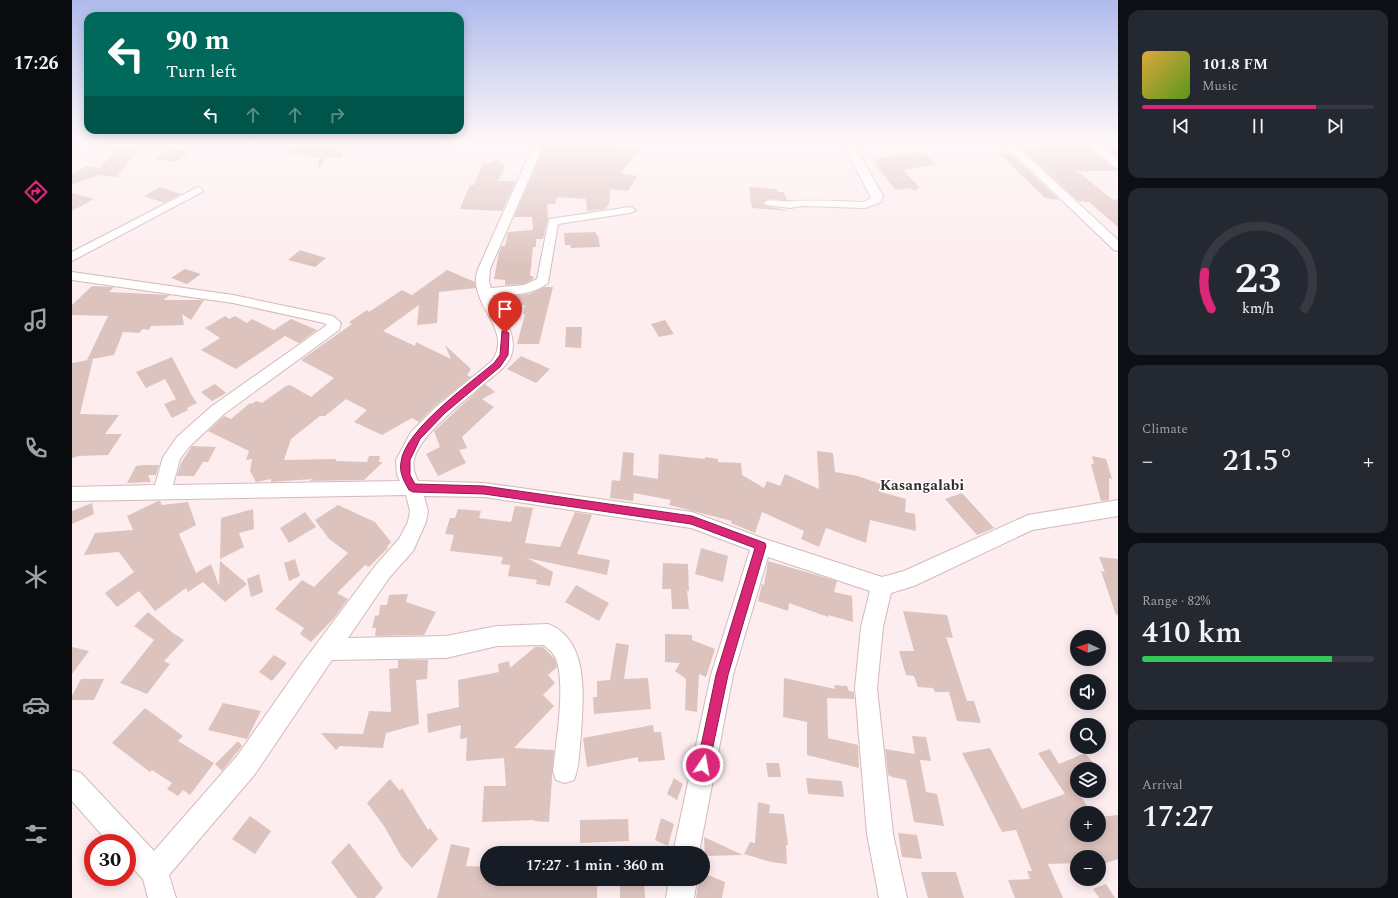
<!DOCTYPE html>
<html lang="en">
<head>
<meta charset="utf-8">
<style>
  :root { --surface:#171b24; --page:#242831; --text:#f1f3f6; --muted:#9ea1a6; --line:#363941; --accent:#db2777 }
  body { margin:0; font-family:Spectral,serif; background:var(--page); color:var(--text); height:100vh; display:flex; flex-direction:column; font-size:15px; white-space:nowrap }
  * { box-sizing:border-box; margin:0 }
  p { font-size:13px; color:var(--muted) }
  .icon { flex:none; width:22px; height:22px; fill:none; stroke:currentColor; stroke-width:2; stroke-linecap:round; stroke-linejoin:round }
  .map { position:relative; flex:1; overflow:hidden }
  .panel { display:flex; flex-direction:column; gap:10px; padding:10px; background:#0d0f14; width:280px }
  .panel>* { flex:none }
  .guide { position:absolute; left:12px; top:12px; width:380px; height:122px; border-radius:12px; box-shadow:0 2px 10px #0003; background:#00695c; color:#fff; overflow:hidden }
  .needle { width:26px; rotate:273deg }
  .controls { position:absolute; left:998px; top:630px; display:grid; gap:8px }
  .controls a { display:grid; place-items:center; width:36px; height:36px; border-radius:50%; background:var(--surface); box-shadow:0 2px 10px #0003; font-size:20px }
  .speed { position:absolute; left:12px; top:834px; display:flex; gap:8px; font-size:20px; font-weight:700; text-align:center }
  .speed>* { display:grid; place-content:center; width:52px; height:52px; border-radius:50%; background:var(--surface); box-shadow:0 2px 10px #0003; line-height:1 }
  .speed .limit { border:6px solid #d22; background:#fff; color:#111 }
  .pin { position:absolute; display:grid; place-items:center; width:34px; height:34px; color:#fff; margin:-41px -17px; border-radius:50% 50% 50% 0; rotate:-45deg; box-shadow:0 0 4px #0007 }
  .pin .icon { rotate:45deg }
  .me { position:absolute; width:44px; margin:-22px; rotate:12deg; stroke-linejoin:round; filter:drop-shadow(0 0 3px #0008) }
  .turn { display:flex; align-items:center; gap:14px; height:84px; padding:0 16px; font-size:18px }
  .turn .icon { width:52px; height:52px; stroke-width:2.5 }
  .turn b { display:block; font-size:28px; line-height:34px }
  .lanes { display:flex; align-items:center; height:38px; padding:0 16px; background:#0003; justify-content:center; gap:20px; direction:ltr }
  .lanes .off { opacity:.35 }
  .big { font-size:30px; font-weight:600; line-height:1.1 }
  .panel .card { flex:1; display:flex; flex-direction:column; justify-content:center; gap:6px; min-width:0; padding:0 14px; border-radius:12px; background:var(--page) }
  .panel .dial { align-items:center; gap:0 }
  .dial svg { height:104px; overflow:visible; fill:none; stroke:var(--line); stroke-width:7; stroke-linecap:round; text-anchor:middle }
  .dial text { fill:var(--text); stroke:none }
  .song { display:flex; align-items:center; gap:12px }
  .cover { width:48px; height:48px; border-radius:6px; background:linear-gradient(135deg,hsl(40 70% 55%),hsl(90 70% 35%)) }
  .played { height:4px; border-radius:2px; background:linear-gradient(90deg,var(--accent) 75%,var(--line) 75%) }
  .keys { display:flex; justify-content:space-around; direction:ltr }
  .heat { display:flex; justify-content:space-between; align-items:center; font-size:22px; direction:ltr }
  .charge { height:6px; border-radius:3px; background:linear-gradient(90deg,#34c759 82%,var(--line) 0) }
  .trip { position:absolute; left:408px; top:846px; width:230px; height:40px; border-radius:20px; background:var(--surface); box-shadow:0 2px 10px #0003; font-weight:600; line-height:40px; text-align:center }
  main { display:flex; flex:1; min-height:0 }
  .dock { display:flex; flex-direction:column; width:72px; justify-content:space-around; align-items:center; background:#090b0e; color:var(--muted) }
  .dock .icon { width:28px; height:28px }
  .dock .selected { color:var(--accent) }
  .dock b { font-size:18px; color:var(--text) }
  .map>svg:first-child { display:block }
  .building { fill:#ddc3be }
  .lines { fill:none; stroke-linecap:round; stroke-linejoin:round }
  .minor-casing { stroke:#d3b9bc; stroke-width:2 }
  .minor { fill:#fff; fill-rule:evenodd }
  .route { fill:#db2777; stroke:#8e194d }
  .labels { text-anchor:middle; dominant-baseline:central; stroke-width:3; stroke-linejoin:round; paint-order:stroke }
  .quarter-label { font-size:15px; font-weight:bold; fill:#372d2e; stroke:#fff }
</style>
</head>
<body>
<main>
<nav class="dock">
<b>17:26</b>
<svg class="icon selected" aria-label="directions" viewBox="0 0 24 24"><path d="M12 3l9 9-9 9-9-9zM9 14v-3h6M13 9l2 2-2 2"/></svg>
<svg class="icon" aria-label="music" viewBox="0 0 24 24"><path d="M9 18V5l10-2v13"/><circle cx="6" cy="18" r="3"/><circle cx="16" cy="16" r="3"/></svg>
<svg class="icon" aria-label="phone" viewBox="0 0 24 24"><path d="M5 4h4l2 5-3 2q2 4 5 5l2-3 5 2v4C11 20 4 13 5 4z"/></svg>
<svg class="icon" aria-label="climate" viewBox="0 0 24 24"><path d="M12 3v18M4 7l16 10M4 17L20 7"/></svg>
<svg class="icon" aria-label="car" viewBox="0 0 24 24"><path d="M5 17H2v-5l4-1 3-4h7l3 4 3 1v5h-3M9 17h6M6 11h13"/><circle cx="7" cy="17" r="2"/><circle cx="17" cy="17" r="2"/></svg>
<svg class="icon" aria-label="filters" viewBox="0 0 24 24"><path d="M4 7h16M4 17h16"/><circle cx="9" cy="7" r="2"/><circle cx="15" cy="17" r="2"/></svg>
</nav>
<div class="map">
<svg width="1046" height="898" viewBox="0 0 1046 898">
  <rect width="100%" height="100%" fill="#fdedef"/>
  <path class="building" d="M247 140H286V148L263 150 270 152V158H254L246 170 247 158 212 152 226 144 247 148Z
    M482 140H550L542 149 568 150 548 173 565 176 556 191 538 189 537 204 533 209 515 211 514 199 485 197 483 204H475L476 218 471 239H464V247H461L458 276H461V279L452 284 433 285V280L422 279 427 252 430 246H433L436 232 461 230 460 217H442L474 143Z
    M968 140H1004L1012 146H1015L1041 168 1046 169V171H1005L1035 195 1042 200 1046 199V227L1017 202 1006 201 948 147H976Z
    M1031 146H1046V158Z
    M68 147 45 177 26 175 0 185V174L14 166 28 168 44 149Z
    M97 147 116 153 103 162 84 159Z
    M852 153 864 165 831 170 847 187 843 191 839 188 824 190 803 165 805 163 800 160 833 154Z
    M927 153 939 154 987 200 973 198Z
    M425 160 433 167 426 181H444L430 211 388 209 398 185H402L410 165Z
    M88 187 109 194 92 203 72 196Z
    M677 187 705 189 706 192H712L715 200 697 199 690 203 694 206 719 211 680 208Z
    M0 193 22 199 0 211Z
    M524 232V235H526L528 247 499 248 498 245H493L492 233Z
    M228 250 254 258 243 267 216 260Z
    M113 269 129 274 115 284 99 278Z
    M375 270 403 282 404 288 367 292 365 323 345 325 347 305 311 331 343 346 344 342 379 359 373 345 399 369 395 375 399 377 363 406 347 422 340 418 310 435 282 422 295 410 274 399 253 416H248L219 439 212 460 264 459V461L295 462 297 456H308L307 462H311L292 480 237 481 241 479 199 482V479L184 482 178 471 180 459 174 460 177 451 136 431 152 416 159 419 178 403 180 404 184 401 190 403 214 386 218 385 239 397 262 378 229 360 280 324 277 322 295 310 297 312 330 290 340 295Z
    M20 286 42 287 37 292 98 295 91 300H132L119 320 110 314 112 325 79 326 77 330 71 329 67 333 51 332 42 355 15 360 36 316 0 315V305Z
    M472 287H481L467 344H445L453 314H451L453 305H430L431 296 457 294Z
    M153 316 157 319 163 316 175 323 180 319 202 330 219 319 245 330 227 343 213 336 164 369 129 350 148 338 133 328Z
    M593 320 602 334 587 337 579 324Z
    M494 327H510L509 348 493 347Z
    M449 356 478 369 464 383 435 369Z
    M100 357 119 394 125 403 115 408 116 410 100 418 92 404 104 399 93 379 74 388 64 372Z
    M21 359 8 414 47 415 33 434H50L36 455 7 456 0 458V363Z
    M143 384 154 393 140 401 129 392Z
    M413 384 423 392 410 399 422 407 390 437 395 448 387 450 394 463 366 476 354 454 368 447 362 431Z
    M120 446 144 447 136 462H131L122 476H105L109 463Z
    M745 451 761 453 763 472 786 476 811 485 809 492 834 499 833 512 843 514 844 531 798 520 794 543 754 528 747 547 729 539 732 531 690 512 683 533 659 523 660 521 597 505 599 500 562 493 561 501 538 498 540 480 548 481 551 452 562 453 561 475 586 479 587 454 633 459V457L646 459V462L669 463 670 475 692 488 695 481 708 486 713 474 747 489Z
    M1020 456 1034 459 1040 479 1037 478V500L1029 501 1019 464H1022Z
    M72 465H87L84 475H76L79 482 55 483 64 466Z
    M890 493 922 528 905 535 873 499Z
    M86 501H88L90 505 116 502 124 525 107 534 124 573 139 564 147 586 148 561 175 584 153 602 131 582 116 592 114 588 83 611 67 591 45 607 33 593 62 572 47 552 12 555 23 533 61 530 55 516Z
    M20 503 22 514 0 524V511Z
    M266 505 303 522 319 542 315 547 316 548 297 567 293 565 265 593 276 599 262 618 239 642 228 634 232 628 203 609 230 580 242 587 276 553 257 539 243 520Z
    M443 506 461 508 453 543 488 547 503 512 520 515 505 554 538 560 535 575 455 558 481 572 478 586 464 584 465 580 436 576 438 565 429 564 431 557 378 551 382 535 373 534 378 518H383L386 509 409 511 407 518 439 522Z
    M181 509 182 529 167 533 172 547 148 559 149 518Z
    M233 512 244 527 217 543 208 528Z
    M629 548 656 556 651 582 623 574Z
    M1027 557 1046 559V614L1044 615 1029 571 1033 572Z
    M223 559 228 576 217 581 212 563Z
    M696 561 765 581 762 592 780 596 781 622 756 615V617L717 603 716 611 686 601 690 584 692 585Z
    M591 563 616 564 617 591H615L617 609H600L599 589H590Z
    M187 574 191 592 179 597 175 579Z
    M504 585 537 603 527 621 493 602Z
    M336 594 334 602 364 612 352 635 303 636 304 628H300L303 616 307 615 308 605H315L317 595Z
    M831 611 875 615 881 638 874 637 895 701H902L909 723 885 721 877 692H863L861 688 846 687 842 676 834 675 827 651H842Z
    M76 612 101 633 112 640 92 661 98 664 75 694 48 683 82 640 62 626Z
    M593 634 620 635V640L643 649 634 677 627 674 625 712 613 710 614 679 603 671 608 663 593 662Z
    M544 643 557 645 552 679 576 678 579 709 522 714 521 697H525V681L538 680Z
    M0 647 17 651 0 674Z
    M463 647H471L483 659 485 667 476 675 483 683 471 695 482 706 442 748 482 750 477 822 462 821V820L410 822 412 786H434L432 758 394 761 395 738 388 739 389 725 356 733 355 714 387 707 386 680 427 672 426 664 437 661 438 668Z
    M202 655 215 663 200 681 187 672Z
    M326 660H356L355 679 344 680 347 724 314 733 311 748 268 746 264 750 249 733 291 734 297 711 319 712 317 669 326 668Z
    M712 678 763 689 762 685 775 686 777 691 782 692V699L755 698 756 738 786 745 787 768 735 755V722L711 717Z
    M9 679H32L22 700H0V696Z
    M151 703 189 711 175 739 136 730Z
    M73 708 111 736 106 741 142 763 118 795 111 790 106 796 95 789 100 783 80 770 78 772 40 743Z
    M581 725 582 732H589L593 760 566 762V757L515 767 511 738Z
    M840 736 854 737 859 761 848 760 854 792 865 794 872 826 842 822 834 780 820 777 816 775 813 749 843 754Z
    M166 741 170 746 150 771 143 764Z
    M918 748 950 809 993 794 966 753 978 749 987 764 1013 753 1026 769H1005V779L999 782 1020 813H1005V835H1027V817L1046 815V859L1031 864 1027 857H1005V863L976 864 991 898H943L936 880 958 879 955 871H960L944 830 930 832 890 753Z
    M694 763H707L709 777H696Z
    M602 778 611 784 605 800 595 794Z
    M734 778 770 781 772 797 736 794Z
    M318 779 328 791 330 788 356 830 358 828 366 839 340 868 329 856 312 826 295 803Z
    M686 802 698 805 697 813 712 814 716 845H714L715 864 699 862 672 854 678 842 683 843Z
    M178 816 199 831 183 854 160 839Z
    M589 818 602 824 596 846 583 840Z
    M556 819 557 841 508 843V820Z
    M826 833 845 835 850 859 830 857Z
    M632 837 671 855 633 856Z
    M277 843 311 888 303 898H285L259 862Z
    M379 844 398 848 394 866 415 867V879H525V898H365Z
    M849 872H884L892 898H856Z
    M631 873 653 882 650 898H624L627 879H631Z
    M548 879H572L573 898H548Z
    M1034 884 1043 898H1027L1021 889Z"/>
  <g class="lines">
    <g class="minor-casing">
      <path id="minor" d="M0 140H12L0 148Z
        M464 140H474L418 269 417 282 419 288 452 285 465 279 477 219 558 207 564 210 558 213 486 224 476 283C461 295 440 295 421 295 428 315 447 334 439 356 435 367 423 375 414 382 395 399 346 436 342 460 340 467 343 475 346 481L412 483 620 512 690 538 810 577 832 571 956 515 1046 500V516L960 530 842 586 819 593 811 627 805 688 821 834 835 898H807L795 834 783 688 789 627 798 591 696 557 661 675 627 853H601L639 675 678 550 619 528 412 497 352 496 356 511 354 522 341 551 317 578 276 638 374 636 425 626 476 624C518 640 511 698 509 734 507 749 508 765 502 780L493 783 484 780 481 771C484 742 494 685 484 659 482 653 476 649 472 645L425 646 374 658 260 660 183 774 97 875 104 898H76L71 879 55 862V843H37L0 801V770L9 773 82 851 165 756 231 662 303 566 327 539 336 522 338 511 334 495 0 501V487L83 485 91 457 105 437 140 406 255 325 252 323 161 303 0 280V272L161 295 256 315 261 316 269 323 267 330 152 414 117 447 108 459 101 485 328 481 325 475 324 460 339 432 364 407 420 361C440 333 405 310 404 282 403 278 405 273 406 269Z
        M769 140H779L811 196 809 202 793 208 730 206 718 208 694 205 692 203 694 201C702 199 711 202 719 201 743 200 767 201 792 202L799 198Z
        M927 140H938L1046 240V251L1042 250Z
        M1010 140H1021L1046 160V168L1042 167Z
        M126 187 131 190 130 192 0 261V252Z
        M597 879H625L622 898H594Z"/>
    </g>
    <use href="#minor" class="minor"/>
  </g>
  <linearGradient id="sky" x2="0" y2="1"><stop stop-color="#afbbec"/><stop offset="0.53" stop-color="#fef7f8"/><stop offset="1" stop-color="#fef7f8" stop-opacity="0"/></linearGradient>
  <rect width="1046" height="266" fill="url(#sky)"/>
  <path class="route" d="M430 331H433L437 333 436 355 428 367 373 413 348 439 338 460V475L343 484 412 486 620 516 693 543 694 546 656 675 636 770 631 772 627 770 625 765 644 675 683 548 619 524 412 494 341 492 337 490C332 481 327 473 329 462 332 431 398 383 422 363L428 355Z"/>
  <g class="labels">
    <g class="quarter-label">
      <text x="850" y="485">Kasangalabi</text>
    </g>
  </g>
</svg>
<div class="controls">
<a><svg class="needle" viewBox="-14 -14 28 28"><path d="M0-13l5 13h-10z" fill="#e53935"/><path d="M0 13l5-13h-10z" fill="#9ea1a6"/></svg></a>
<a><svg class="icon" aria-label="sound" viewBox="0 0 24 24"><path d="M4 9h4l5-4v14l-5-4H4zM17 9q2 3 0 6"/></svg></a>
<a><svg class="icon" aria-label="search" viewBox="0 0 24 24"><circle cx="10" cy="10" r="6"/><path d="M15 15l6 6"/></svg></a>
<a><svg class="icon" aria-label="layers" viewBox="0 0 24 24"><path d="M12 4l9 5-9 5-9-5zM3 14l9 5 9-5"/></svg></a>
<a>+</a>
<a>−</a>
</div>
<div class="speed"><div class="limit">30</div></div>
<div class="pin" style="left:433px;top:333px;background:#d93025"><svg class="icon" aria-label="arrive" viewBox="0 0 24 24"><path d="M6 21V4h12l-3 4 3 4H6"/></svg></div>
<svg class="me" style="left:631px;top:765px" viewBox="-20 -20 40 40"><circle r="17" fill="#db2777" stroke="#fff" stroke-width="3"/><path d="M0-11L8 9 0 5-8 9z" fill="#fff"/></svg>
<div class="trip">17:27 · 1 min · 360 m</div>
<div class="guide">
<div class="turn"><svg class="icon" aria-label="left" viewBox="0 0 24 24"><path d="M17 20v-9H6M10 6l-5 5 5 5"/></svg><div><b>90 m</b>Turn left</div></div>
<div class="lanes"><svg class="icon" aria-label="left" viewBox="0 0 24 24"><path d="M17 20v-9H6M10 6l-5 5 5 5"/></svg><svg class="icon off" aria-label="ahead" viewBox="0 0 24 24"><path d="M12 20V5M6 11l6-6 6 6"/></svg><svg class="icon off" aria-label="ahead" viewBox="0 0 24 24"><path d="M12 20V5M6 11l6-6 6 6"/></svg><svg class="icon off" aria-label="right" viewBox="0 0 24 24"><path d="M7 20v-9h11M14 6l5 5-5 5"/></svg></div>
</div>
</div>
<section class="panel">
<div class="card">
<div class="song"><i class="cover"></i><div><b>101.8 FM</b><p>Music</p></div></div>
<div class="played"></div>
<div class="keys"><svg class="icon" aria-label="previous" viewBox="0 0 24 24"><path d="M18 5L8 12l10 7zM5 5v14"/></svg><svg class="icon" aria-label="pause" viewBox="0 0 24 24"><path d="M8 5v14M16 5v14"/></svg><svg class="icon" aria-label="next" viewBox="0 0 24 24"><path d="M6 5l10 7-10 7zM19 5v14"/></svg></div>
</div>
<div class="card dial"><svg viewBox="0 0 100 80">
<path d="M14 69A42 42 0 1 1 86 69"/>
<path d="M14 69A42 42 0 0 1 9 41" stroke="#db2777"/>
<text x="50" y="56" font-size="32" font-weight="700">23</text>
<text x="50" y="72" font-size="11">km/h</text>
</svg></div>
<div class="card"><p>Climate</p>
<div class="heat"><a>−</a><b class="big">21.5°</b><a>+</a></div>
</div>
<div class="card"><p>Range · 82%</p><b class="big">410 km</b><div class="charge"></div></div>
<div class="card"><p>Arrival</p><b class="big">17:27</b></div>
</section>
</main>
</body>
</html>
